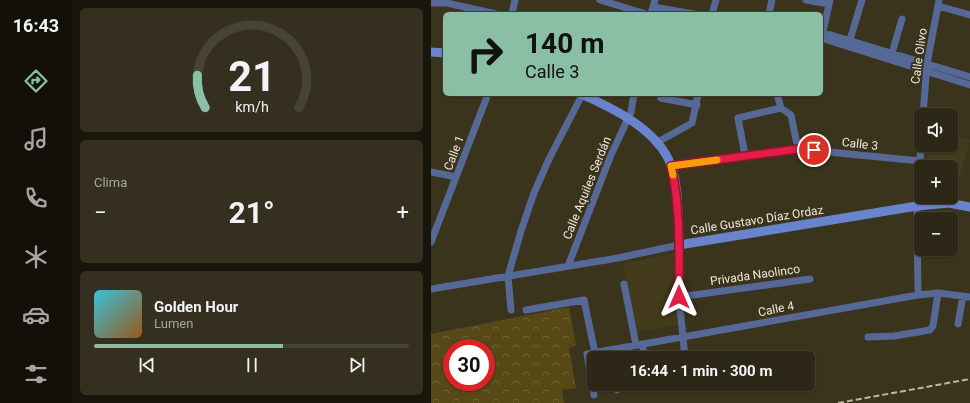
<!DOCTYPE html>
<html lang="es">
<head>
<meta charset="utf-8">
<style>
  :root { --surface:#2c2716; --page:#342f1f; --text:#f1f3f6; --muted:#a6a5a1; --line:#484435; --accent:#8abfa5 }
  body { margin:0; font-family:Roboto,sans-serif; background:var(--page); color:var(--text); height:100vh; display:flex; flex-direction:column; font-size:15px; white-space:nowrap }
  * { box-sizing:border-box; margin:0 }
  p { font-size:13px; color:var(--muted) }
  .icon { flex:none; width:22px; height:22px; fill:none; stroke:currentColor; stroke-width:2; stroke-linecap:round; stroke-linejoin:round }
  .map { position:relative; flex:1; overflow:hidden }
  .details { display:flex; flex-direction:column; gap:8px; padding:8px; background:#18150c; width:359px }
  .details>* { flex:none }
  .guide { position:absolute; left:12px; top:12px; width:380px; height:84px; border-radius:6px; box-shadow:0 1px 3px #0004,0 0 0 1px var(--line); background:#8abfa5; color:#111; overflow:hidden }
  .fabs { position:absolute; left:483px; top:108px; display:grid; gap:8px }
  .fabs a { display:grid; place-items:center; width:44px; height:44px; border-radius:6px; background:var(--surface); box-shadow:0 1px 3px #0004,0 0 0 1px var(--line); font-size:20px }
  .speed { position:absolute; left:12px; top:339px; display:flex; gap:8px; font-size:20px; font-weight:700; text-align:center }
  .speed>* { display:grid; place-content:center; width:52px; height:52px; border-radius:50%; background:var(--surface); box-shadow:0 1px 3px #0004,0 0 0 1px var(--line); line-height:1 }
  .speed .limit { border:6px solid #d22; background:#fff; color:#111 }
  .pin { position:absolute; display:grid; place-items:center; width:34px; height:34px; color:#fff; margin:-17px; border:2px solid #fff; border-radius:50%; box-shadow:0 1px 4px #0007 }
  .me { position:absolute; width:44px; margin:-22px; rotate:0deg; stroke-linejoin:round; filter:drop-shadow(0 0 3px #0008) }
  .turn { display:flex; align-items:center; gap:14px; height:84px; padding:0 16px; font-size:18px }
  .turn .icon { width:52px; height:52px; stroke-width:2.5 }
  .turn b { display:block; font-size:28px; line-height:34px }
  .big { font-size:30px; font-weight:700; line-height:1.1 }
  .details .widget { flex:1; display:flex; flex-direction:column; justify-content:center; gap:6px; min-width:0; padding:0 14px; border-radius:6px; background:var(--page) }
  .details .dial { align-items:center; gap:0 }
  .dial svg { height:104px; overflow:visible; fill:none; stroke:var(--line); stroke-width:7; stroke-linecap:round; text-anchor:middle }
  .dial text { fill:var(--text); stroke:none }
  .song { display:flex; align-items:center; gap:12px }
  .cover { width:48px; height:48px; border-radius:6px; background:linear-gradient(135deg,hsl(190 70% 55%),hsl(30 70% 35%)) }
  .played { height:4px; border-radius:2px; background:linear-gradient(90deg,var(--accent) 60%,var(--line) 60%) }
  .keys { display:flex; justify-content:space-around; direction:ltr }
  .heat { display:flex; justify-content:space-between; align-items:center; font-size:22px; direction:ltr }
  .trip { position:absolute; left:156px; top:351px; width:228px; height:40px; border-radius:6px; background:var(--surface); box-shadow:0 1px 3px #0004,0 0 0 1px var(--line); font-weight:700; line-height:40px; text-align:center }
  main { display:flex; flex:1; min-height:0 }
  .dock { display:flex; flex-direction:column; width:72px; justify-content:space-around; align-items:center; background:#121009; color:var(--muted) }
  .dock .icon { width:28px; height:28px }
  .dock .current { color:var(--accent) }
  .dock b { font-size:18px; color:var(--text) }
  .map>svg:first-child { display:block }
  .built { fill:#433b1c }
  .forest { fill:url(#forest-crowns); fill-rule:evenodd }
  .lines { fill:none; stroke-linecap:round; stroke-linejoin:round }
  .minor { stroke:#566896; stroke-width:7 }
  .secondary { stroke:#6884cd; stroke-width:9 }
  .rail { stroke:#bbb6a6; stroke-width:2; stroke-dasharray:6 3; stroke-linecap:butt }
  .route-casing { stroke:#92132f; stroke-width:10 }
  .route { stroke:#e11d48; stroke-width:7 }
  .slow { stroke:#f59e0b; stroke-width:7 }
  .labels { text-anchor:middle; dominant-baseline:central; stroke-width:4; stroke-linejoin:round; paint-order:stroke }
  .street-label { font-size:12px; fill:#ede9db; stroke:#3b341d }
</style>
</head>
<body>
<main>
<nav class="dock">
<b>16:43</b>
<svg class="icon current" aria-label="directions" viewBox="0 0 24 24"><path d="M12 3l9 9-9 9-9-9zM9 14v-3h6M13 9l2 2-2 2"/></svg>
<svg class="icon" aria-label="music" viewBox="0 0 24 24"><path d="M9 18V5l10-2v13"/><circle cx="6" cy="18" r="3"/><circle cx="16" cy="16" r="3"/></svg>
<svg class="icon" aria-label="phone" viewBox="0 0 24 24"><path d="M5 4h4l2 5-3 2q2 4 5 5l2-3 5 2v4C11 20 4 13 5 4z"/></svg>
<svg class="icon" aria-label="climate" viewBox="0 0 24 24"><path d="M12 3v18M4 7l16 10M4 17L20 7"/></svg>
<svg class="icon" aria-label="car" viewBox="0 0 24 24"><path d="M5 17H2v-5l4-1 3-4h7l3 4 3 1v5h-3M9 17h6M6 11h13"/><circle cx="7" cy="17" r="2"/><circle cx="17" cy="17" r="2"/></svg>
<svg class="icon" aria-label="filters" viewBox="0 0 24 24"><path d="M4 7h16M4 17h16"/><circle cx="9" cy="7" r="2"/><circle cx="15" cy="17" r="2"/></svg>
</nav>
<section class="details">
<div class="widget dial"><svg viewBox="0 0 100 80">
<path d="M14 69A42 42 0 1 1 86 69"/>
<path d="M14 69A42 42 0 0 1 8 44" stroke="#8abfa5"/>
<text x="50" y="56" font-size="32" font-weight="700">21</text>
<text x="50" y="72" font-size="11">km/h</text>
</svg></div>
<div class="widget"><p>Clima</p>
<div class="heat"><a>−</a><b class="big">21°</b><a>+</a></div>
</div>
<div class="widget">
<div class="song"><i class="cover"></i><div><b>Golden Hour</b><p>Lumen</p></div></div>
<div class="played"></div>
<div class="keys"><svg class="icon" aria-label="previous" viewBox="0 0 24 24"><path d="M18 5L8 12l10 7zM5 5v14"/></svg><svg class="icon" aria-label="pause" viewBox="0 0 24 24"><path d="M8 5v14M16 5v14"/></svg><svg class="icon" aria-label="next" viewBox="0 0 24 24"><path d="M6 5l10 7-10 7zM19 5v14"/></svg></div>
</div>
</section>
<div class="map">
<svg width="539" height="403" viewBox="0 0 539 403">
  <defs>
    <pattern id="forest-crowns" width="20" height="18" patternUnits="userSpaceOnUse"><rect width="20" height="18" fill="#574915"/><path d="M2 6a3 3 0 1 1 6 0M12 15a3 3 0 1 1 6 0" fill="none" stroke="#6f6336"/></pattern>
  </defs>
  <rect width="100%" height="100%" fill="#3b341d"/>
  <path class="built" d="M520 135 539 140 522 200H494V197H520V167H496L497 145H520Z
    M244 253 247 325 204 332 192 264Z"/>
  <path class="forest" d="M138 307 145 345 138 348 145 388 131 390 133 403H0V334ZM21 348H55V382H21Z"/>
  <g class="lines">
    <path class="minor" d="M169 0 215 14
      M375 0 398 4
      M0 3H16L65 14
      M507 6 539 15
      M222 7 263 14
      M81 14 84 0
      M220 14 224 0
      M281 14 285 0
      M338 14 341 0
      M390 32 539 77
      M391 36 399 0
      M390 38 539 85
      M418 43 431 0
      M461 53 471 19
      M346 94 350 108 360 115 367 149
      M230 98 266 105
      M492 115 496 64 508 0
      M225 143 261 123 267 94
      M314 155 307 118 350 108
      M241 166 367 149 489 161
      M0 172 25 177
      M0 242 57 94
      M137 266 180 155 200 112 203 94
      M193 284 205 345
      M0 289 187 258 248 245V297L254 358
      M487 295 486 206 490 145
      M248 297 379 279
      M80 310 77 276 90 231 103 193 118 159 151 95
      M95 310 153 300 164 353
      M527 324 532 296
      M437 337 463 336 499 330 502 326 507 293
      M211 344 214 358
      M185 384 186 390
      M257 384V385
      M163 395 156 354 487 295 507 293 539 297"/>
    <path class="secondary" d="M0 52 14 53
      M150 94C182 108 227 130 240 165 248 187 247 221 248 245L486 206 518 203 539 207"/>
    <path class="rail" d="M407 403 539 379"/>
  </g>
  <g class="lines">
    <g class="route-casing">
      <path id="route" d="M248 297C248 254 250 209 240 166L367 149 383 150"/>
    </g>
    <use href="#route" class="route"/>
    <path class="slow" d="M242 175 240 166 286 160"/>
  </g>
  <g class="labels">
    <g class="street-label">
      <text transform="translate(488 56) rotate(-82)">Calle Olivo</text>
      <text transform="translate(429 144) rotate(6)">Calle 3</text>
      <text transform="translate(23 153) rotate(-69)">Calle 1</text>
      <text transform="translate(156 188) rotate(-68)">Calle Aquiles Serdán</text>
      <text transform="translate(326 220) rotate(-9)">Calle Gustavo Díaz Ordaz</text>
      <text transform="translate(324 275) rotate(-8)">Privada Naolinco</text>
      <text transform="translate(345 309) rotate(-11)">Calle 4</text>
    </g>
  </g>
</svg>
<div class="fabs">
<a><svg class="icon" aria-label="sound" viewBox="0 0 24 24"><path d="M4 9h4l5-4v14l-5-4H4zM17 9q2 3 0 6"/></svg></a>
<a>+</a>
<a>−</a>
</div>
<div class="speed"><div class="limit">30</div></div>
<div class="pin" style="left:383px;top:150px;background:#d93025"><svg class="icon" aria-label="arrive" viewBox="0 0 24 24"><path d="M6 21V4h12l-3 4 3 4H6"/></svg></div>
<svg class="me" style="left:248px;top:297px" viewBox="-20 -20 40 40"><path d="M0-17L14 15 0 8-14 15z" fill="#e11d48" stroke="#fff" stroke-width="4"/></svg>
<div class="trip">16:44 · 1 min · 300 m</div>
<div class="guide">
<div class="turn"><svg class="icon" aria-label="right" viewBox="0 0 24 24"><path d="M7 20v-9h11M14 6l5 5-5 5"/></svg><div><b>140 m</b>Calle 3</div></div>
</div>
</div>
</main>
</body>
</html>
